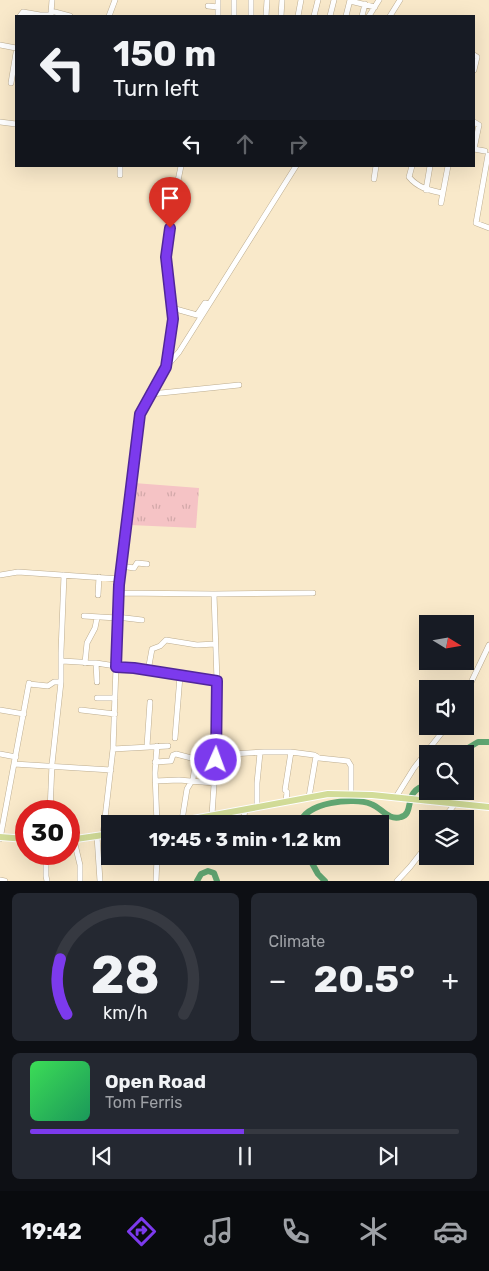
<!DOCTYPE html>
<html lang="en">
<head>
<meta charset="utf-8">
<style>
  :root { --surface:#171b24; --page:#242831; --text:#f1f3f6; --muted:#9ea1a6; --line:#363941; --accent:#7c3aed }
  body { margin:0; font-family:Rubik,sans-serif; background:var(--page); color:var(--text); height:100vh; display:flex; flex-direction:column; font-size:19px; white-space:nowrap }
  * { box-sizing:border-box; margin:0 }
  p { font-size:16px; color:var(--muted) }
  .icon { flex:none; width:28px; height:28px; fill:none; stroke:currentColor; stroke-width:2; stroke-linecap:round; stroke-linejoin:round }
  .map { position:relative; height:881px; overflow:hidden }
  .sheet { display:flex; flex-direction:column; gap:12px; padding:12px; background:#0d0f14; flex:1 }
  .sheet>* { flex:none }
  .guide { position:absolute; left:15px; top:15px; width:460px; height:152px; border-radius:0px; box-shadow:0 5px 20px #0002; background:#171b24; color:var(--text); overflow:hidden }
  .needle { width:32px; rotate:101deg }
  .controls { position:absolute; left:419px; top:615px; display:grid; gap:10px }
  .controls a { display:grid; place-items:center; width:55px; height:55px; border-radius:0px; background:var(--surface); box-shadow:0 5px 20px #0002; font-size:25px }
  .speed { position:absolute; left:15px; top:800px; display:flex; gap:10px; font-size:25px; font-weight:700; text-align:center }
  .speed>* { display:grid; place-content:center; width:65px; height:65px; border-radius:50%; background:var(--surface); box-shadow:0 5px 20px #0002; line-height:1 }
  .speed .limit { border:8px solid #d22; background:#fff; color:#111 }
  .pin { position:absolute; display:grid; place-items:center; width:42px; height:42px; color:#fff; margin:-51px -21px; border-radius:50% 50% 50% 0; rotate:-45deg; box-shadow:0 0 5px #0007 }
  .pin .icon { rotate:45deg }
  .me { position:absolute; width:55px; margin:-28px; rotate:2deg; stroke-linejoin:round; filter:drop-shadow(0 0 4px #0008) }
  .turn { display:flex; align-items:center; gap:18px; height:105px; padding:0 15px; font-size:22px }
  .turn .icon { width:65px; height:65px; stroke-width:2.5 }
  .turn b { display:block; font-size:35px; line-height:42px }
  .lanes { display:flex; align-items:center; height:48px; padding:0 15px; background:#0003; justify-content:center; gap:25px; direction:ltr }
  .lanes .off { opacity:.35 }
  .big { font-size:38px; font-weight:700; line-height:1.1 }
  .sheet .widget { flex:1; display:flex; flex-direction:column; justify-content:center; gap:8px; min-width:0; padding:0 18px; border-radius:8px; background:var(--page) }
  .sheet .dial { align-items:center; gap:0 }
  .dial svg { height:130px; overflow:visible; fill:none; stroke:var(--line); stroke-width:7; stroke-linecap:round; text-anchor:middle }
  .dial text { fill:var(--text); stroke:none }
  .song { display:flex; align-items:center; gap:15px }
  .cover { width:60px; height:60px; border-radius:8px; background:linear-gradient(135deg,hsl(130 70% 55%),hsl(150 70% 35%)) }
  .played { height:5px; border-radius:2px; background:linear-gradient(90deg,var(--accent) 50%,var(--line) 50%) }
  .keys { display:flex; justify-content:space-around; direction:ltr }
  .heat { display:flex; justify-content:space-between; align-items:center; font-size:28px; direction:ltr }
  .sheet .tiles { flex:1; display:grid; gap:12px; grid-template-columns:1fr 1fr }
  .widget:last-child { grid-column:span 2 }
  .trip { position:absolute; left:101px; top:815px; width:288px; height:50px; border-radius:0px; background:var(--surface); box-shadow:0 5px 20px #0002; font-weight:700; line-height:50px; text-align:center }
  .tab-bar { display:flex; height:80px; justify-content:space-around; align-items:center; background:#090b0e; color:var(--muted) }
  .tab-bar .icon { width:35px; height:35px }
  .tab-bar .on { color:var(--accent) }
  .tab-bar b { font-size:22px; color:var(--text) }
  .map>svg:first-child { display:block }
  .grass { fill:url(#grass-tufts) }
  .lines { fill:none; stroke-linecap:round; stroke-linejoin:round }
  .river { stroke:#61a672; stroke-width:6 }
  .minor-casing { stroke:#bdad90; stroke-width:6 }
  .major-casing { stroke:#fff; stroke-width:8 }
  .minor { stroke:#fff; stroke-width:5 }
  .major { stroke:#d2dc98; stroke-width:6 }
  .route-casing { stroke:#51269a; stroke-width:12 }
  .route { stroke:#7c3aed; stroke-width:9 }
</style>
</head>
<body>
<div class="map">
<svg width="489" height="881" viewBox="0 0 489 881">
  <defs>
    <pattern id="grass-tufts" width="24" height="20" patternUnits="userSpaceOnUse" patternTransform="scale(1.25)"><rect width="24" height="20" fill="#f5c3c5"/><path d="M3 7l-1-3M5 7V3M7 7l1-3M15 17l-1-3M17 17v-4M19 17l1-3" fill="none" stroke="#d2a8a9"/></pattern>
  </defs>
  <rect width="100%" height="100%" fill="#f9e9ca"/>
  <path class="grass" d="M134 483 199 488 196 528 130 525Z"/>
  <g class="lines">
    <path class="river" d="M465 787 469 781 468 748 478 742H489
      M452 791H458
      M300 824C304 802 354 797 371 804 382 808 388 821 401 817 416 813 401 790 428 785
      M308 856 318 874 325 881
      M197 881 201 874 208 871 214 873 217 881"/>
    <g class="minor-casing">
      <path id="minor" d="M234 0V16
        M350 1 375 7
        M208 6 218 7
        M51 11 70 16
        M51 13 52 0
        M20 16 23 12 40 15H51
        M109 16 115 0
        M218 16V0
        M251 16V0
        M266 16 267 0
        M281 16 282 0
        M298 16 301 0
        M314 16 318 0
        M330 16 334 0
        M346 16 350 0
        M362 16 365 4
        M369 16 379 0
        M390 16 400 0
        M0 45 16 48
        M474 55 477 57 474 70
        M11 83 16 53
        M0 122 16 124
        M474 122 479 125 474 149
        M474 149 485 151
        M488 155 476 223 489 228
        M120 166V175
        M412 166 409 177C418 188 429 190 442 193
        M374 179 376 166
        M426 190 430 166
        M441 203 448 166
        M172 308 197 315 205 303 209 304
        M166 366 173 313 166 257 173 205 181 166
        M151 394 239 385
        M121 566 134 568 137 563 147 564
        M0 575 18 572 120 579
        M119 593 214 594 217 681 216 755
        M214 594 313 593
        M98 595 99 577
        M84 616 117 618
        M117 617 142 620
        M62 661 96 663 148 671 152 649 160 646 166 640 197 645 215 644
        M85 663 87 643 95 628 97 618
        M96 663 97 682
        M148 671 217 681
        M29 684 48 686 54 682H61
        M465 695 489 645
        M97 698H115
        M0 710 24 714
        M81 710 115 714
        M175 738 180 676
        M147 746 150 702
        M157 746 155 773 157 824
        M113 749 168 746
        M0 754 16 757
        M155 762 171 761 173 755 176 754 199 760H216
        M14 764 111 770
        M155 781 179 780 214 783
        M309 797 316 756
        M396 797 414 768 447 726
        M286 801 287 792 285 790 291 752
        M257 806V783L260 753
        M50 811 52 764 61 682V652L64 575
        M212 815 216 755 264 752H291L314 755 319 758 348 761 351 766V794
        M443 819 455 804
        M182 820 187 789 193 779 196 759
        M220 824 221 813
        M243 824 245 809
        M103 835 113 749 119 585 140 414 166 367 179 352 296 166
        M97 836 100 881
        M0 839 29 683
        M74 840 80 865V881
        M46 854V876L47 881
        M0 880 5 881
        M156 881 157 858 173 861 175 856
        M397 881 410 867 428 844"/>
    </g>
    <g class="major-casing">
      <path id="major" d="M166 824 328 794 372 795 489 807
        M0 837 26 839
        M69 840 110 834"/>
    </g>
    <use href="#minor" class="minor"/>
    <use href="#major" class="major"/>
  </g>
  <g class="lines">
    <g class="route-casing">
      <path id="route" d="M170 228 166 257 173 319 166 367 140 414 119 585 116 667 134 668 217 681 216 760"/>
    </g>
    <use href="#route" class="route"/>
  </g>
</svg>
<div class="controls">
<a><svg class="needle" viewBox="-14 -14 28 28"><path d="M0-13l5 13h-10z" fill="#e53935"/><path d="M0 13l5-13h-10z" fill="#9ea1a6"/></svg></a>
<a><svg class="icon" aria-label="sound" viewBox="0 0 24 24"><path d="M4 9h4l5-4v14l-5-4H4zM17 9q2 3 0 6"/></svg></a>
<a><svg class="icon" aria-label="search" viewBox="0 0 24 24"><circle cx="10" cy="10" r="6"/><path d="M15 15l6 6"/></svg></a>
<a><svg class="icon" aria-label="layers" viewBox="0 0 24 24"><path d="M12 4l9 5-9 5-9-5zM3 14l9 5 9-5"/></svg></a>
</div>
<div class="speed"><div class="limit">30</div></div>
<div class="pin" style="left:170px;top:228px;background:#d93025"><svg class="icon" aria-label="arrive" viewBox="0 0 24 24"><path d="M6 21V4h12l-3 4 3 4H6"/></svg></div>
<svg class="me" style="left:216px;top:760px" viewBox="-20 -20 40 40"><circle r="17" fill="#7c3aed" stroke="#fff" stroke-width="3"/><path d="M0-11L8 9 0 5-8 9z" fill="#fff"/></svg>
<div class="trip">19:45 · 3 min · 1.2 km</div>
<div class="guide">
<div class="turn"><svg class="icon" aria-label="left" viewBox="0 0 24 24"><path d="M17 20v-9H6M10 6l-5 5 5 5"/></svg><div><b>150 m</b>Turn left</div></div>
<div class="lanes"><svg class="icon" aria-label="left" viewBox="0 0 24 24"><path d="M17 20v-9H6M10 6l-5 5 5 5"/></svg><svg class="icon off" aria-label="ahead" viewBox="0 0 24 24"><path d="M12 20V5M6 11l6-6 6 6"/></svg><svg class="icon off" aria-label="right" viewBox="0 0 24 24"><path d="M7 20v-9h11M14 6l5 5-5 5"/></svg></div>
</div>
</div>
<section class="sheet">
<div class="tiles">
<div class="widget dial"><svg viewBox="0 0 100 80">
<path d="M14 69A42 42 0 1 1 86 69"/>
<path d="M14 69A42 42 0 0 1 10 35" stroke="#7c3aed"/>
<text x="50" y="56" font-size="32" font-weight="700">28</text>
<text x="50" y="72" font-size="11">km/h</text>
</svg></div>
<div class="widget"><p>Climate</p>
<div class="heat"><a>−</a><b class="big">20.5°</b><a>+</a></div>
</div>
<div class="widget">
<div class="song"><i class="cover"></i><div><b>Open Road</b><p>Tom Ferris</p></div></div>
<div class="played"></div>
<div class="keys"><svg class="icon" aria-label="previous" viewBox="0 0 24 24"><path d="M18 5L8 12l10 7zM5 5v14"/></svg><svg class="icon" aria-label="pause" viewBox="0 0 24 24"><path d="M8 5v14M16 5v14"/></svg><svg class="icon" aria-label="next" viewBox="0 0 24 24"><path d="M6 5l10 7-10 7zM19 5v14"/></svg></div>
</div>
</div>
</section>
<nav class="tab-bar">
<b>19:42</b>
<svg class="icon on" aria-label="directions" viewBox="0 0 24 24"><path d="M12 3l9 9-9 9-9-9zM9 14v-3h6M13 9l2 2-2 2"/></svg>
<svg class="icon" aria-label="music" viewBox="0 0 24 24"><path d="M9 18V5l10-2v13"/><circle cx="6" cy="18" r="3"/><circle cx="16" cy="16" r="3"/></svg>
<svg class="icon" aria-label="phone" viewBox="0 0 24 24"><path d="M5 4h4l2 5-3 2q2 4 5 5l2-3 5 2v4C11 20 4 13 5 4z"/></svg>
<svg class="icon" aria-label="climate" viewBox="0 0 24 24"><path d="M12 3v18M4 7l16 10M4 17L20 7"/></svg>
<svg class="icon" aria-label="car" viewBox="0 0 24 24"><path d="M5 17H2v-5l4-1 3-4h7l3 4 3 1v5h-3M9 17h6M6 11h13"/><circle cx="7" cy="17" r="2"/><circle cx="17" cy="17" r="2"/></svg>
</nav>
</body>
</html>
